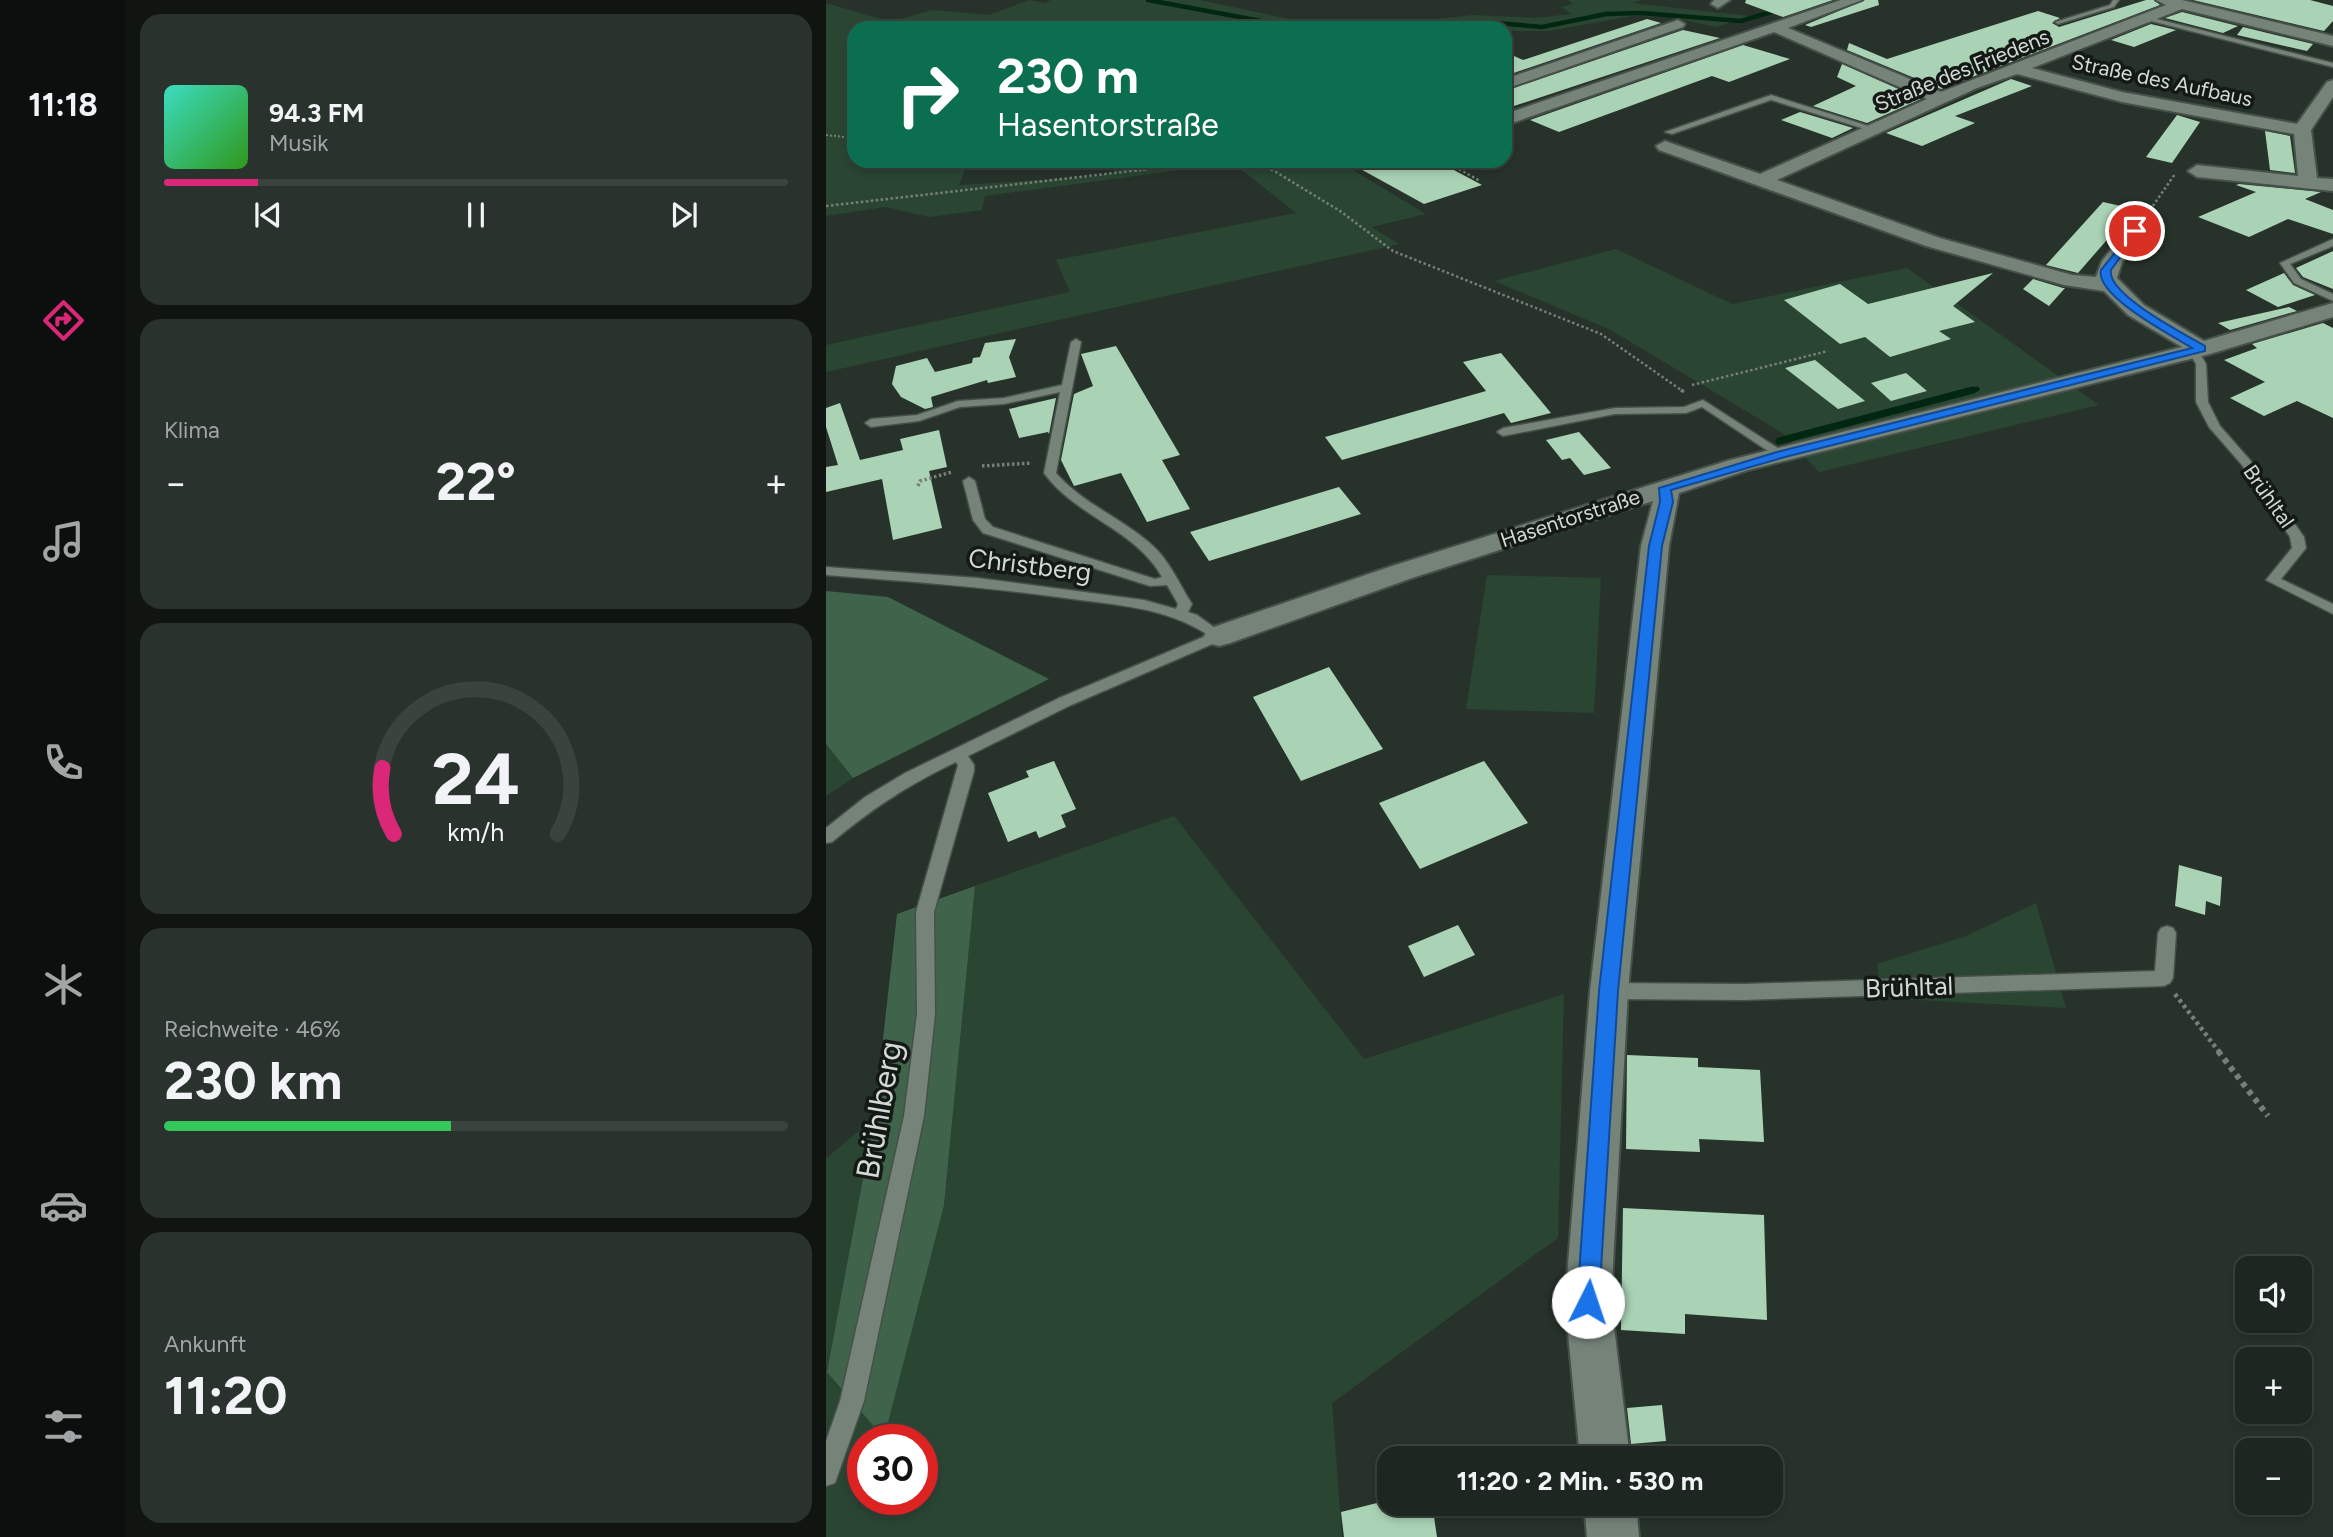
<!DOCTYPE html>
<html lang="de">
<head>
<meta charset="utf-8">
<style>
  :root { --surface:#1d2620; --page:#2a322d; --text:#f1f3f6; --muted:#a0a5a5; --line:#3b433e; --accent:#db2777 }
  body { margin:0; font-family:Figtree,sans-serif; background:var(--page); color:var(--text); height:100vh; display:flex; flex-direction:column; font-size:26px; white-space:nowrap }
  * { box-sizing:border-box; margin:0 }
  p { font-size:23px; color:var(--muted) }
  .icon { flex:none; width:38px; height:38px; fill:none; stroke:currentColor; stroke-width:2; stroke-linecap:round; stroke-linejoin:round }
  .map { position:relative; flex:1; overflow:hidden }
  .details { display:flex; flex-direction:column; gap:14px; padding:14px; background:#101512; width:700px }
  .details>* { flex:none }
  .banner { position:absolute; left:21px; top:21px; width:665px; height:147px; border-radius:21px; box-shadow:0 4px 10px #0003,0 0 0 2px var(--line); background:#0b6e4f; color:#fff; overflow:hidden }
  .buttons { position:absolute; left:1409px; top:1256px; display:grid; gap:14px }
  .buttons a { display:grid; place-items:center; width:77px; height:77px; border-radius:14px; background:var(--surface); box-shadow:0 4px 10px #0003,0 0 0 2px var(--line); font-size:35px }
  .speed { position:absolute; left:21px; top:1424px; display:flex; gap:14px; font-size:35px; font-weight:700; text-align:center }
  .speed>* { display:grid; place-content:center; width:91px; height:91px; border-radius:50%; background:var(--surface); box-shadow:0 4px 10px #0003,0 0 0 2px var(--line); line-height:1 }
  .speed .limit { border:10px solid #d22; background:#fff; color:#111 }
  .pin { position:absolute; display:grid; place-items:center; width:60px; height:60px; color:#fff; margin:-30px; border:4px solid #fff; border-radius:50%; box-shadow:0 2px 7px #0007 }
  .me { position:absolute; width:77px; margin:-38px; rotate:4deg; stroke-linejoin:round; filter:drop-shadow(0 0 5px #0008) }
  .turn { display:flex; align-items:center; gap:24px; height:147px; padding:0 35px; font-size:32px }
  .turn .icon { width:91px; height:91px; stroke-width:2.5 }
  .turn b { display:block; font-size:49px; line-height:60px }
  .big { font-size:52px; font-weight:700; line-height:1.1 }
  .details .card { flex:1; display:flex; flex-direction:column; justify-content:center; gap:10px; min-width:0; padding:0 24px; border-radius:21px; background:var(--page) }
  .details .dial { align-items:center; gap:0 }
  .dial svg { height:182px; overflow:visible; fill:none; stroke:var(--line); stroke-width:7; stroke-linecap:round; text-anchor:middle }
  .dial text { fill:var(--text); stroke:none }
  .song { display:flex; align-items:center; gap:21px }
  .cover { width:84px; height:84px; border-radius:10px; background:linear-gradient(135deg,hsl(170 70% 55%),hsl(110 70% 35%)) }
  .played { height:7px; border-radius:4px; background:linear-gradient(90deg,var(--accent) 15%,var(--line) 15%) }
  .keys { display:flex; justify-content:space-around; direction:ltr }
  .heat { display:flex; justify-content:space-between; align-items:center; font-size:38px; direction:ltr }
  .charge { height:10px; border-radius:5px; background:linear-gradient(90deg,#34c759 46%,var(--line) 0) }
  .trip { position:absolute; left:551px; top:1446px; width:406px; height:70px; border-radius:21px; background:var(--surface); box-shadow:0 4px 10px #0003,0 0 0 2px var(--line); font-weight:700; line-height:70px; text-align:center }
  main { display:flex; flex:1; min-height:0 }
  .dock { display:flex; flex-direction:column; width:126px; justify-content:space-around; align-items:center; background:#0c0f0d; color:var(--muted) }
  .dock .icon { width:49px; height:49px }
  .dock .on { color:var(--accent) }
  .dock b { font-size:32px; color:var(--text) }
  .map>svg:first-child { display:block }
  .green { fill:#2a4633; fill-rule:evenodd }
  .forest { fill:#3f644b }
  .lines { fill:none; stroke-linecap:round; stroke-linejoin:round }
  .stream-far2 { stroke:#012711; stroke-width:4.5 }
  .stream-far1 { stroke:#012711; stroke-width:5 }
  .stream { stroke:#012711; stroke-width:7 }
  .building { fill:#aad3b6 }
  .lane-casing { stroke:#465049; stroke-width:3 }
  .street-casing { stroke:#465049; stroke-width:4 }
  .path-far4 { stroke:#768078; stroke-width:2; stroke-dasharray:2 2; stroke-linecap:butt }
  .path-far3 { stroke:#768078; stroke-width:2.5; stroke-dasharray:2.5 2.5; stroke-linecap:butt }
  .path-far2 { stroke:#768078; stroke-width:3.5; stroke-dasharray:2.5 2.5; stroke-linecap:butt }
  .path-far1 { stroke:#768078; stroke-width:4.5; stroke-dasharray:3.5 3.5; stroke-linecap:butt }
  .path { stroke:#768078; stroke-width:6; stroke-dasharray:5 5; stroke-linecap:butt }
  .lane { fill:#758379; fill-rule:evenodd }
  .street { fill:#758379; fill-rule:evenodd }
  .route { fill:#1a73e8; stroke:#114b97; stroke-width:2 }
  .labels { text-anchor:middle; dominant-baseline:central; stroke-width:7; stroke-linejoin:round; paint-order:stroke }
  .far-street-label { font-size:21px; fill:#d3dad5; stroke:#141915 }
  .street-label { font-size:26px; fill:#d3dad5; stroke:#141915 }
  .near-street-label { font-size:32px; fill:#d3dad5; stroke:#141915 }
</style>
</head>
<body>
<main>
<nav class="dock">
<b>11:18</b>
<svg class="icon on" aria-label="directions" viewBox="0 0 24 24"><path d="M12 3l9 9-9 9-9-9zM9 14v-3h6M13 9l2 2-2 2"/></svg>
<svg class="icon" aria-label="music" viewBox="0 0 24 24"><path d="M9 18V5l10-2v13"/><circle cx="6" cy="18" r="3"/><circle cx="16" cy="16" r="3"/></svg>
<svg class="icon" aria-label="phone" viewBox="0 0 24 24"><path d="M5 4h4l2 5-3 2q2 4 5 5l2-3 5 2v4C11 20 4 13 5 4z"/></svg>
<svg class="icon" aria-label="climate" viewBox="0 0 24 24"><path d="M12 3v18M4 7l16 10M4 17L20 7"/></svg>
<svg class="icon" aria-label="car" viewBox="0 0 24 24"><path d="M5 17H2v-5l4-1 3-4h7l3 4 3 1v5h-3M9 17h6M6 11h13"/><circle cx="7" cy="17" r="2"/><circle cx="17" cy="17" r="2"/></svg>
<svg class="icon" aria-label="filters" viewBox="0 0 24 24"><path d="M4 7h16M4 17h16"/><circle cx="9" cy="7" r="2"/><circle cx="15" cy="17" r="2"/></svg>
</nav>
<section class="details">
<div class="card">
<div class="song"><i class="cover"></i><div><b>94.3 FM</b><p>Musik</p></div></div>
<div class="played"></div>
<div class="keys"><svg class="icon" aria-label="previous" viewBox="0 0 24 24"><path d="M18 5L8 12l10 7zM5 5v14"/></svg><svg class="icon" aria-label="pause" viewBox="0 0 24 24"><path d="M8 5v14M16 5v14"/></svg><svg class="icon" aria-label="next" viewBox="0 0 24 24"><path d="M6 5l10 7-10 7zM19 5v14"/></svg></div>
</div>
<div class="card"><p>Klima</p>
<div class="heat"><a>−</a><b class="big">22°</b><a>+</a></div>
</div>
<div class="card dial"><svg viewBox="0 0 100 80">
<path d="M14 69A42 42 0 1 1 86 69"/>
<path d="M14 69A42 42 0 0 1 9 40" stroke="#db2777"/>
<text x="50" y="56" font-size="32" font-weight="700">24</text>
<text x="50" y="72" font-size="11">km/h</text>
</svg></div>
<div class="card"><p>Reichweite · 46%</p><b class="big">230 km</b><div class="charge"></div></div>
<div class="card"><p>Ankunft</p><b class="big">11:20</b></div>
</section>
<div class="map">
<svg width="1507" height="1537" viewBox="0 0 1507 1537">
  <rect width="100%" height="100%" fill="#27332a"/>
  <path class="green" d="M203 0 218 3 225 0H373L506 28H28V161H142L133 185 265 177 289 172 284 167 209 161H512L600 214 545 227 573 244 0 372V345L244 292 230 260 470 213 407 163 159 196 156 210 103 217 59 207 0 216V3L65 22 106 10 163 15Z
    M742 0H815L806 3 923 16 890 27 845 17 807 16 722 31H684L645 25 618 28H530L647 15 709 18 745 14 735 7 747 4Z
    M790 249 906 304 1081 268 1273 405 993 472 955 432 783 329 668 281Z
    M661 575 775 578 768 713 640 709Z
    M0 744 27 778 0 796Z
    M348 816 538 1059 738 994 732 1238 506 1403 516 1537H0V1158L48 1119 1 1372 118 1205 149 886ZM37 1440H96V1500H37Z
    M1210 903 1240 1008 1056 998 1051 964 1140 936Z"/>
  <path class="forest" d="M0 591 62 597 223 679 27 778 0 744Z
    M149 886 118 1205 58 1438 1 1372 48 1119 71 914Z"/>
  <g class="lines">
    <path class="stream-far2" d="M322 0 473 28
      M575 28 647 21 716 27 780 14 815 13 915 21 955 9"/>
    <path class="stream-far1" d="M1140 392 1151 389"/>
    <path class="stream" d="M953 441 1147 390"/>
  </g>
  <path class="building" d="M920 0H1007L957 17 919 3Z
    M1039 0H1052L1053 5 985 27 979 25Z
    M1320 0H1328L1334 5 1115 89 1021 50 1023 43 1061 59 1212 11 1234 18 1226 23 1233 27Z
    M1367 0H1484L1507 6V21L1498 31Z
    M1356 12 1412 26 1397 33 1339 18Z
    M821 19 835 23 679 76V52L697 60Z
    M1325 24 1350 30 1308 47 1285 40Z
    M1417 27 1487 44 1481 51 1411 35Z
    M857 30 894 38 679 109V91Z
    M917 45 964 59 903 82 886 76 733 132 704 120Z
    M1016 64 1095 99 1041 123 987 106 1030 86 1011 77Z
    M1185 79 1206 86 1129 116 1149 123 1096 146 1060 133Z
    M974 112 1027 128 1006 138 955 120Z
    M1351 115 1374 122 1346 163 1320 157Z
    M1439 131 1464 136 1469 173 1444 170Z
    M520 161H611L656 185 598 204Z
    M1413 184 1495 192 1479 199 1507 210V234L1462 219 1423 237 1372 217 1430 192 1410 185Z
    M1277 202 1308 209 1252 273 1220 265Z
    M1507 251V289L1477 277 1470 268Z
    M1167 273 1127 306 1149 322 1113 331 1125 339 1064 357 1039 337 1014 344 958 300 1014 284 1042 304Z
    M1458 273 1467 285 1489 295 1452 307 1420 290Z
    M1207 279 1237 288H1239L1223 306 1197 289Z
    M1463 307 1471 311 1404 330 1392 323Z
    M1497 323 1507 328V418L1471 401 1438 416 1404 398 1439 382 1398 360 1431 348 1426 344Z
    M190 339 183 357 190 377 162 383 161 380 105 397 107 407 99 409 75 397 66 384 70 366 101 358 109 372 146 363 147 358 154 357 159 343Z
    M290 346 354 455 336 460 364 509 321 522 295 473 248 486 235 460 248 394 267 386 255 354Z
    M675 353 725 413 685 423 678 413 516 460 499 437 660 391 637 362Z
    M989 360 1039 401 1012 409 959 368Z
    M1080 373 1101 391 1065 401 1045 383Z
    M230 398 223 434 222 432 193 438 183 409Z
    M14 403 34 460 77 450 74 439 113 430 121 467 103 471 116 528 67 540 56 479 0 492V467L12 465 0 427V408Z
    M753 432 785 468 758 475 744 458 736 460 720 440Z
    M513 487 535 514 383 561 364 532Z
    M503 667 557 749 475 781 427 697Z
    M228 761 250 809 235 815 240 827 213 838 210 831 182 842 162 793 203 777 200 771Z
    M658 761 702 823 594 869 553 803Z
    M1353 865 1396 877 1394 906 1380 901 1379 915 1349 906Z
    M632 925 649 955 598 977 582 946Z
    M801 1055 872 1058V1067L934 1070 938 1142 873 1139 874 1152 800 1149Z
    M797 1208 938 1215 941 1320 859 1314V1334L795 1330Z
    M836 1405 840 1441 805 1444 801 1408Z
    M551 1503H606L611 1537H518L515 1512Z"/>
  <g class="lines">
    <g class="lane-casing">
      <path id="lane" d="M1287 0H1293L1288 7 1232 24 1229 22 1284 5Z
        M1323 17 1507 63V67L1321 20Z
        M945 95 1052 129 1045 131 945 100 846 134 839 132Z
        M1507 239V246L1464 264 1475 279 1507 294V301L1468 283 1454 263Z
        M250 339 255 342 230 473C257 504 296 518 326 545 344 561 353 584 366 604L362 612 371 615 400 636 398 639 243 706 142 756 148 765V771L108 912 109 1014 98 1116 38 1401 9 1483 0 1486V1441L14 1401 78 1116 91 1014 90 912 132 765 130 762C82 785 47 808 6 842L0 843V828L39 797 79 773 233 698 382 635C340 607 289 605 239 598 160 587 80 581 0 575V567L152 578 318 600 350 609 352 604 341 585 324 586 157 533 147 520 137 481 143 477 149 481 159 519 167 527 329 579 336 577C309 529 250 517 218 473L234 392 178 404 134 407 93 421 45 427 39 423 45 419 91 415 132 401 178 398 236 385 245 342Z
        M1363 349H1371L1380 364 1382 402 1394 426 1424 460 1478 537 1480 548 1455 579 1507 604V614L1440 580 1466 548 1464 537 1416 465 1383 427 1370 402V364L1362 351Z
        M877 400 961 454 955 458 951 457 876 407 860 413 789 414 677 436 671 432 677 428 789 408 858 407Z
        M1341 926 1347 928 1350 933 1347 978 1344 983 1338 986 918 1000 783 999 777 997 774 991 777 985 783 983 918 984 1329 971 1332 933 1335 928Z"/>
    </g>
    <g class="street-casing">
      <path id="street" d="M888 0H904L892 8 885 4Z
        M1015 0H1036L962 28 1115 92 1340 5 1330 0H1356L1507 36V46L1356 9 1206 68 1296 92 1471 124 1501 82 1507 80V97L1485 130 1491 178 1507 179V191L1371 177 1362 171 1371 165 1472 176 1468 134 1296 102 1191 74 1151 88 951 180 1114 238 1246 275 1270 277 1276 261 1308 220H1322L1325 224 1296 262 1291 278 1318 305 1378 341 1507 303V317L1384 354 922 470 853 493 843 546 802 991 785 1302 804 1458H754L739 1302 764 991 815 546 827 501 586 578 404 643 393 646 382 643 378 636 382 629 566 566 904 460 1356 347 1302 315 1278 291 1238 285 1100 246 833 150 830 146 839 141 934 174 1101 99 948 32 689 122H679V114Z
        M852 20 859 24 857 27 679 89V79Z
        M758 1503H810L813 1537H761Z"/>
    </g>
    <path class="path-far4" d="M0 135 28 138
      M241 161 309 170
      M431 161 447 171
      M619 161 636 171
      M309 171 382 161"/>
    <path class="path-far3" d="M303 169 309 170
      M445 169 514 211 567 251 775 334 858 392
      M633 169 654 181
      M0 206 323 169
      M1324 210 1349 174
      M866 385 1002 351"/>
    <path class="path-far2" d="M855 390 858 392
      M156 466 206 463
      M92 486 94 481 126 472"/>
    <path class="path-far1" d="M1349 994 1394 1053"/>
    <path class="path" d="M1392 1051 1442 1116"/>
    <use href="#lane" class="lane"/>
    <use href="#street" class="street"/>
  </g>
  <path class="route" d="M1309 228 1313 231 1285 270C1280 294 1360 335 1379 346V351L959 457 845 490 847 502 836 546 792 991 773 1302 770 1310 762 1313 754 1310 751 1302 773 991 823 546 834 502 833 488 951 452 1366 348C1347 336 1269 296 1275 270Z"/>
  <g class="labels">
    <g class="far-street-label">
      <text transform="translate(1136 70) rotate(-22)">Straße des Friedens</text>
      <text transform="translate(1336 80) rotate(12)">Straße des Aufbaus</text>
      <text transform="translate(1443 496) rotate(55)">Brühltal</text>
      <text transform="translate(744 518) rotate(-18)">Hasentorstraße</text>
    </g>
    <g class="street-label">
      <text transform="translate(204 565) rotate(7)">Christberg</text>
      <text transform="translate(1083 987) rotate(-2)">Brühltal</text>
    </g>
    <g class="near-street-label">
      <text transform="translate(53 1110) rotate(-80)">Brühlberg</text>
    </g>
  </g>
</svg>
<div class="buttons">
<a><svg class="icon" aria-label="sound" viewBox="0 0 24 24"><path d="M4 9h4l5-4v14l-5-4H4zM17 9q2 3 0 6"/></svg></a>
<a>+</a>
<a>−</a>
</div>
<div class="speed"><div class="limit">30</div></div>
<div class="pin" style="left:1309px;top:231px;background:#d93025"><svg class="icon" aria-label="arrive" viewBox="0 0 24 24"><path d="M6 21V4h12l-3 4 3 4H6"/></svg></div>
<svg class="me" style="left:762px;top:1302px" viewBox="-20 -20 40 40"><circle r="19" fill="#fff"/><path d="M0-13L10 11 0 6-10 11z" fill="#1a73e8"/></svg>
<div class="trip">11:20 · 2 Min. · 530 m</div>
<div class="banner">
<div class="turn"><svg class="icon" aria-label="right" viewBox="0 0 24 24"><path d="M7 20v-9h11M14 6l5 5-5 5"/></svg><div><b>230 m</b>Hasentorstraße</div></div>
</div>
</div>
</main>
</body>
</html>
